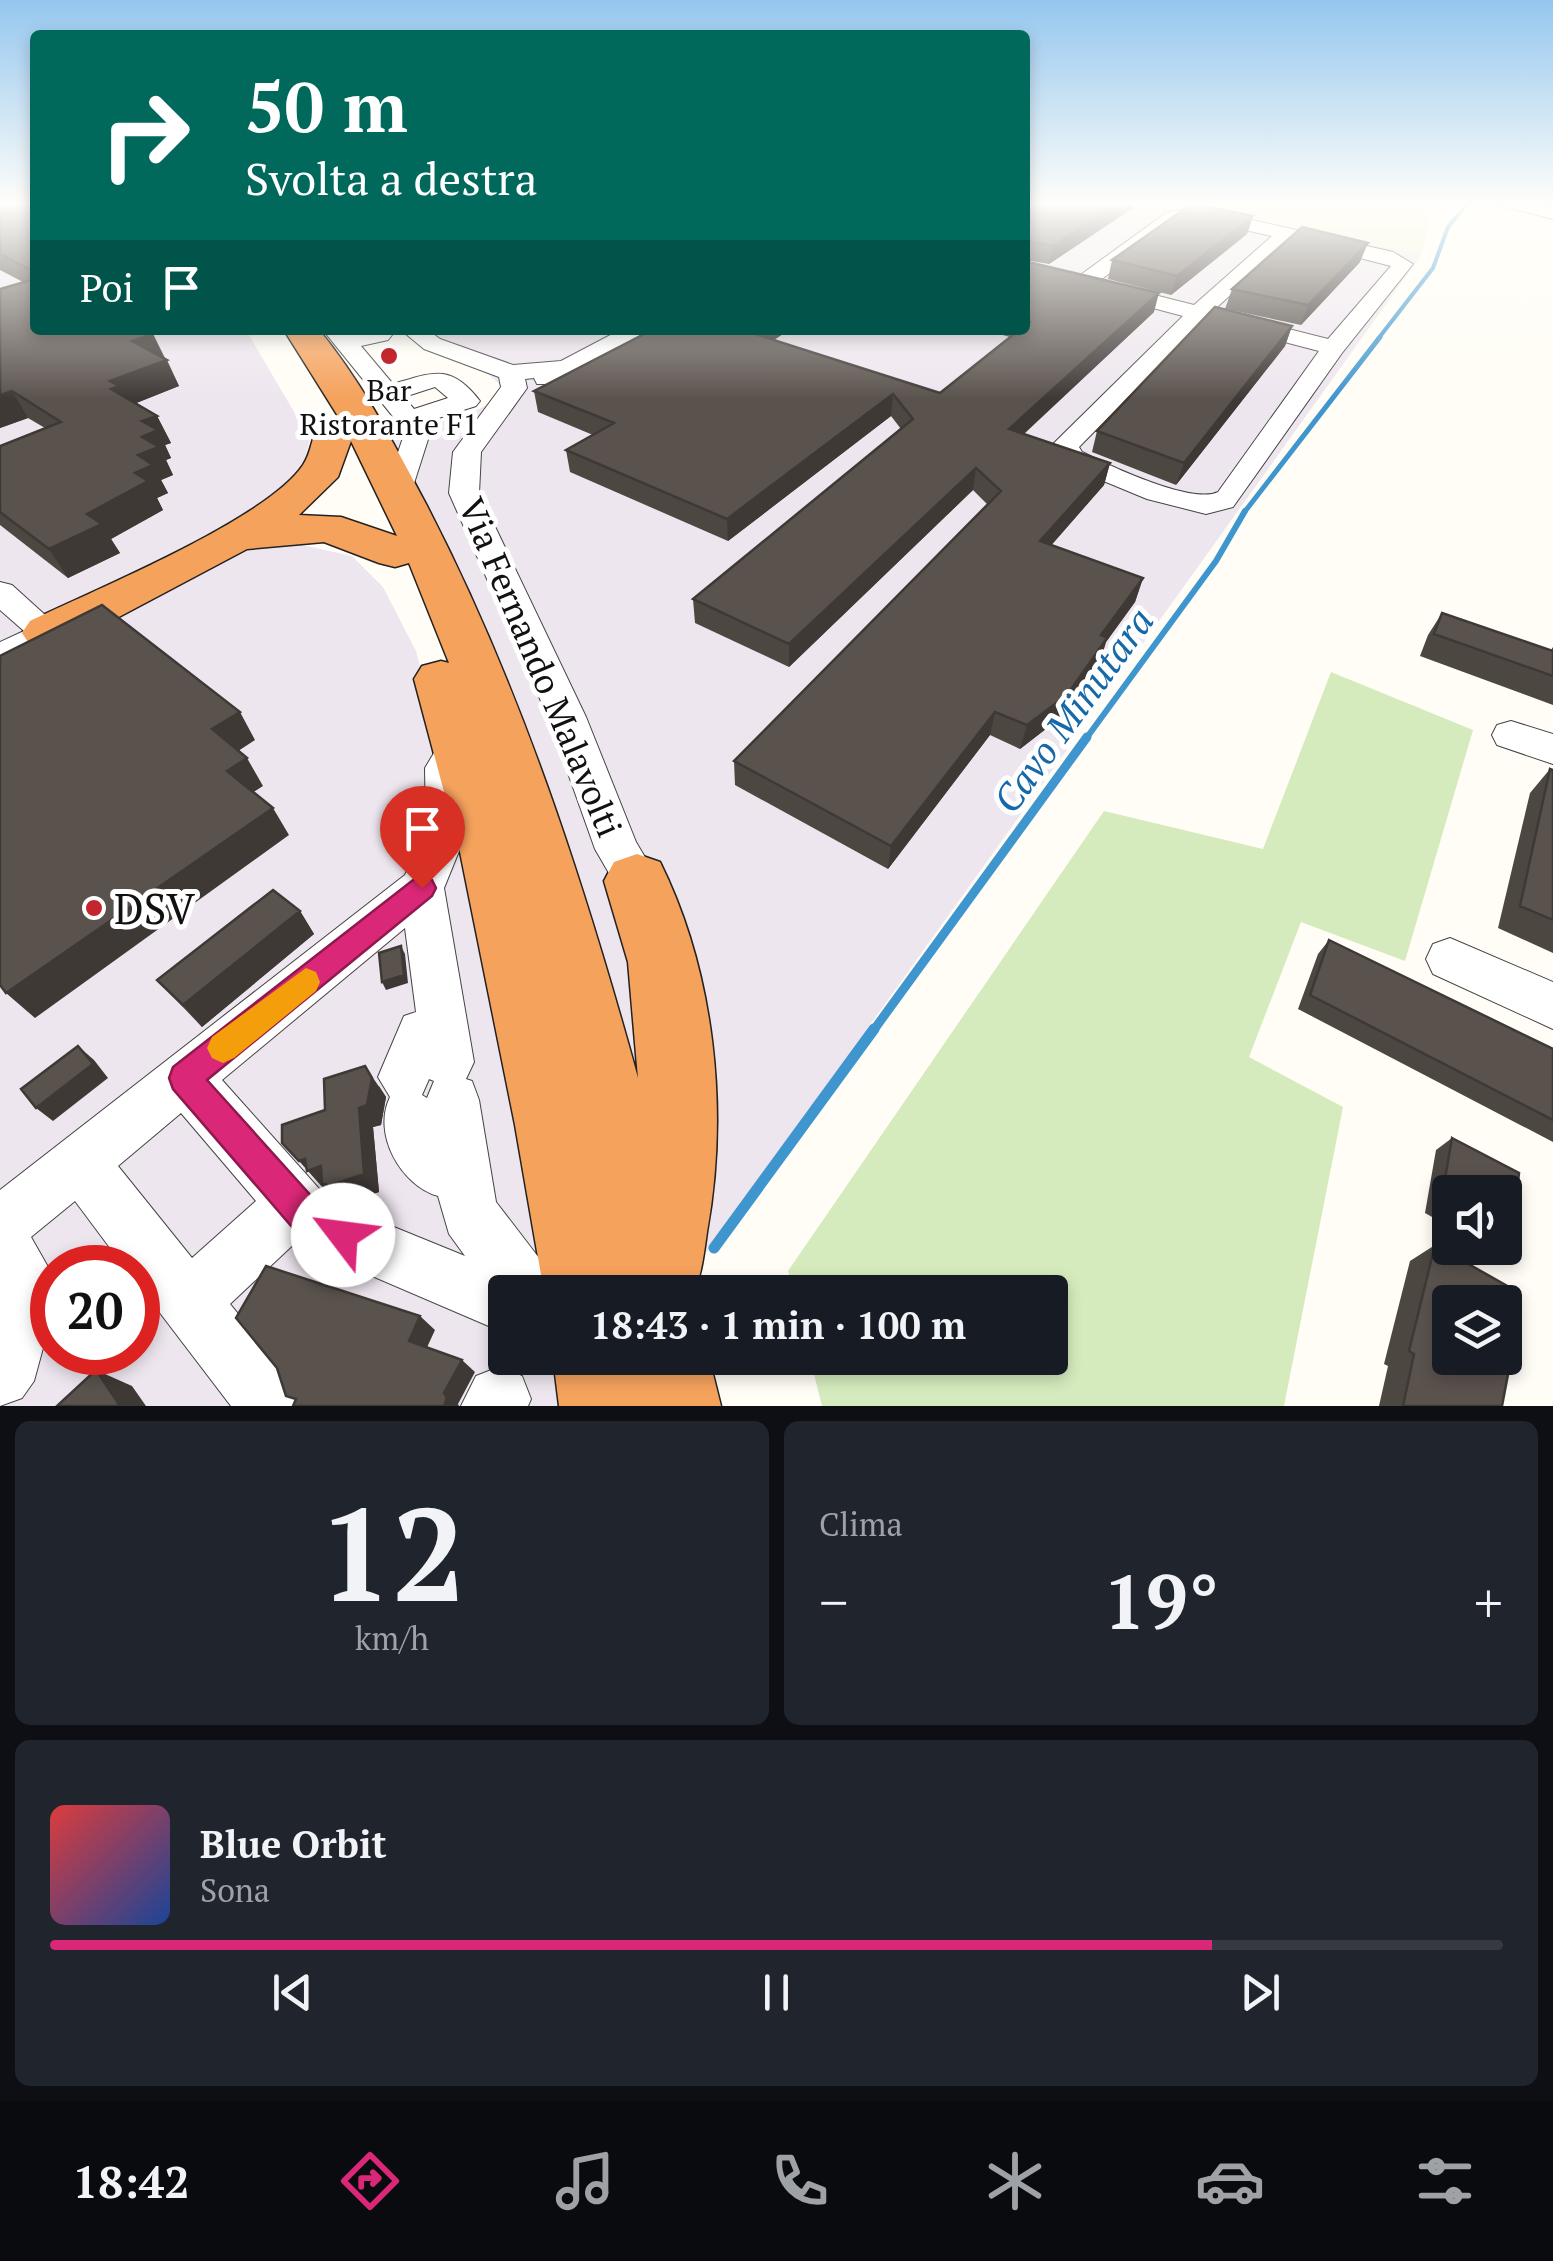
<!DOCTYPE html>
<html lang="it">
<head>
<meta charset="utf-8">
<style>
  :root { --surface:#171b24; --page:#20242c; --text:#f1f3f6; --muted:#9ea1a6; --line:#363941; --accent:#db2777 }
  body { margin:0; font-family:"PT Serif",serif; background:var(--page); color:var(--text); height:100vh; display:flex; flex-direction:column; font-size:38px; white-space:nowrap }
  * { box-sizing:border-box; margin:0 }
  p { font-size:32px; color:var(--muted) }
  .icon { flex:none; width:55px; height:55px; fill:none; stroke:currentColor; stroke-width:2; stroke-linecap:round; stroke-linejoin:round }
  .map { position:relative; height:1406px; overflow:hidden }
  .side { display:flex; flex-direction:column; gap:15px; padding:15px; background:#0d0f14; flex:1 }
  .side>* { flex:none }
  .guide { position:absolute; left:30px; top:30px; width:1000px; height:305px; border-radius:10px; box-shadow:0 5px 15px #0003; background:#00695c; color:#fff; overflow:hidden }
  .buttons { position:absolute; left:1432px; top:1175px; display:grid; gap:20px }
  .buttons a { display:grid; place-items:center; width:90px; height:90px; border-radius:10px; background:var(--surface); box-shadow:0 5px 15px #0003; font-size:50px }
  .speed { position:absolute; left:30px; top:1245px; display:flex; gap:20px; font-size:50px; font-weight:700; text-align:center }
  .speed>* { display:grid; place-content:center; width:130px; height:130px; border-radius:50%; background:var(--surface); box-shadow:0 5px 15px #0003; line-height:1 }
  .speed .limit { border:15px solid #d22; background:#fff; color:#111 }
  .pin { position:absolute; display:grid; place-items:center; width:85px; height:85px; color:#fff; margin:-102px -42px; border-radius:50% 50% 50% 0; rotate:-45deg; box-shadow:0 0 10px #0007 }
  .pin .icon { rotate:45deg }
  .me { position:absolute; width:110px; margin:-55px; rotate:300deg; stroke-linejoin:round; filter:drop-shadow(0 0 8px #0008) }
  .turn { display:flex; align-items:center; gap:35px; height:210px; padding:0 50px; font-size:45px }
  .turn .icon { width:130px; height:130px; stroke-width:2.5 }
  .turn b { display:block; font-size:70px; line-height:85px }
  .then { display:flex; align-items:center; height:95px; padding:0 50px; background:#0003; gap:20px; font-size:38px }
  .big { font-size:75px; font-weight:600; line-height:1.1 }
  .side .tile { flex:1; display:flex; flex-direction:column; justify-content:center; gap:15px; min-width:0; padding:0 35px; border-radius:15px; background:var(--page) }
  .side .dial { align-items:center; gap:0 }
  .dial b { font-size:130px; line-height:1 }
  .song { display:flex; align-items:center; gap:30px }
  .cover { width:120px; height:120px; border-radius:15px; background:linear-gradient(135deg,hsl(0 70% 55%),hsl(220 70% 35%)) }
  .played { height:10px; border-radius:5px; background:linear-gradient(90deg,var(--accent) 80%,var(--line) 80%) }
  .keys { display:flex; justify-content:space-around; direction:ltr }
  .heat { display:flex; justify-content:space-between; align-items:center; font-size:55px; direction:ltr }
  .side .tiles { flex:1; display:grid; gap:15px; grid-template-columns:1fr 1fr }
  .tile:last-child { grid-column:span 2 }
  .trip { position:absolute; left:488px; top:1275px; width:580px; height:100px; border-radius:10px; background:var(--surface); box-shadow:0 5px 15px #0003; font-weight:600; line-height:100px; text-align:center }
  .tab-bar { display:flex; height:160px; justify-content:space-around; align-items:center; background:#090b0e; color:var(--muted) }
  .tab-bar .icon { width:70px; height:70px }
  .tab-bar .on { color:var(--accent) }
  .tab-bar b { font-size:45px; color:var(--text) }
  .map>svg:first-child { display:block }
  .industrial { fill:#eee6ef; fill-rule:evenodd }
  .farmland { fill:#f6f3d4 }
  .green { fill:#d5ebbd }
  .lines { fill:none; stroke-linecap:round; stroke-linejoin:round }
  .stream-far4 { stroke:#3f96cf; stroke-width:4 }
  .stream-far3 { stroke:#3f96cf; stroke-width:5 }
  .stream-far2 { stroke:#3f96cf; stroke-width:6 }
  .stream-far1 { stroke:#3f96cf; stroke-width:9 }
  .stream { stroke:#3f96cf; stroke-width:11 }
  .minor-casing { stroke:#444; stroke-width:2 }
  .highway-casing { stroke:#222; stroke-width:3 }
  .minor { fill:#fff; fill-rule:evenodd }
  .highway { fill:#f5a25d; fill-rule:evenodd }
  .wall { fill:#4d4742 }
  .shaded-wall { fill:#3f3936 }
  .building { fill:#5a524d; stroke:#3f3936; stroke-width:2.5; fill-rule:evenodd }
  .route { fill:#db2777; stroke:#8e194d; stroke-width:2.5 }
  .slow { fill:#f59e0b }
  .poi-dot { fill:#c4262e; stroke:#fff; stroke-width:4 }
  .labels { text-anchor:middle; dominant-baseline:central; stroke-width:10; stroke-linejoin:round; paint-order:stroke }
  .far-poi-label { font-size:30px; fill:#111; stroke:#fff }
  .street-label { font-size:35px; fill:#111; stroke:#fff }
  .water-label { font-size:38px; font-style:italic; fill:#1768a6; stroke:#fff }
  .near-poi-label { font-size:42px; fill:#111; stroke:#fff; text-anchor:start }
</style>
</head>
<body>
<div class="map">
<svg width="1553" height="1406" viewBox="0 0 1553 1406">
  <rect width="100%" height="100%" fill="#fffdf5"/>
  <path class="industrial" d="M0 202H35V330H246L310 439 299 480 293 543 352 556 383 587 416 651 482 896 546 1292H505V1358H556L564 1406H0ZM52 1268H138V1352H52Z
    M1025 202H1160L1422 254 708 1251 670 1267 528 743 436 525 388 439 473 412 496 400 502 387 483 369 423 349 402 330H1025Z"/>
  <path class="farmland" d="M1160 202H1432L1422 254Z"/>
  <path class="green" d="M1331 672 1473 730 1405 961 1301 922 1249 1057 1343 1107 1284 1406H822L810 1358H1050V1292H794L788 1271 1104 811 1263 849Z"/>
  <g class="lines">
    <path class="stream-far4" d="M1378 339 1433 268 1448 227 1469 202"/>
    <path class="stream-far3" d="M1243 514 1380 337"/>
    <path class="stream-far2" d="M1085 740 1216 561 1245 511"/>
    <path class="stream-far1" d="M873 1031 1087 737"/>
    <path class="stream" d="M714 1248 874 1029"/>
    <g class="minor-casing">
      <path id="minor" d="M1485 202 1553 207V219Z
        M1195 207 1393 252 1413 264 1342 353 1233 507 1206 514 1147 499 1060 463 1051 446 1183 316 1025 274V262L1079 276 1166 213ZM1195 219 1272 236 1194 305 1099 281 1179 222ZM1290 240 1391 266 1328 339 1214 310ZM1203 321 1319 351 1218 492C1192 505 1108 465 1082 452L1079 447Z
        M323 330H347L351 335 389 330 392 335 388 340 361 346 393 384C433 372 451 363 480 401L476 406 423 423 431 430 409 499H389L384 493 407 426 395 419ZM435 387 448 398 414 409 404 397Z
        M401 330H428L440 339 513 365 561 361 620 330H649L555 384H537L534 378 525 379 527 388 481 452 479 493 586 717 636 842 659 881 653 894 637 900 621 894 595 849 548 717 449 493 453 452 501 387 499 377 424 349Z
        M0 582 12 585 65 633 60 641 0 669V642L24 631 0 610Z
        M1511 721 1553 734V764L1497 745 1492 735 1497 725Z
        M454 738 468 743 474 753 465 768 468 829 444 888 474 1062 466 1079 472 1081 479 1100 496 1202 549 1271 558 1292H505V1333L295 1243 230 1304 294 1383 303 1406H231L138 1284V1268H125L75 1201 31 1237 52 1274V1315L34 1381 22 1398 0 1406V1190L405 875 426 829 425 768 440 743ZM405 928 416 1012 404 1016 378 1077 390 1097C372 1133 400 1185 438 1196L449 1234 465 1256 330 1201 222 1080ZM429 1079 434 1081 427 1098 422 1095ZM181 1113 256 1201 192 1258 118 1166Z
        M1450 938 1553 982V1029L1433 974 1426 959 1433 944Z
        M499 1367 522 1376 531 1399 528 1406H461L476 1376Z"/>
    </g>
    <g class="highway-casing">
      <path id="highway" d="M284 330H319C362 382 394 444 426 504 521 687 583 880 638 1078L628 962 604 881 614 862 637 854 660 862C715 973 729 1111 707 1232 704 1253 702 1273 694 1292H544L515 1125 460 852 414 679 422 666 441 661 449 663 409 563 395 567 379 563 324 542 247 549 66 645 48 650 30 645 22 633 30 621C94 590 266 520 303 465 312 452 311 436 320 423L341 421ZM351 441 397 536 341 517 299 515 338 477Z
        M553 1358H709L721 1406H559Z"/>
    </g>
    <use href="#minor" class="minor"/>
    <use href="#highway" class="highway"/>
  </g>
  <path class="wall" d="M0 202H35V330L153 334 179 386 136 403 157 416 171 443 165 445 171 458 166 460 173 475 161 480 168 493 157 498 163 510 111 539 120 553 68 578 0 525V446L45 428 28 418 0 428V289L23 282 0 270Z
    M1025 202H1134L1133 208 1049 264 1031 261V263L1154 312 1024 434 1110 463 1104 485 1051 545 1143 578 1135 602 1106 642 1100 661 1060 718 1020 749 990 735 888 869 735 785 734 761 988 505 973 490 789 667 695 623 693 599 901 429 891 416 728 541 570 472 566 450 593 435 538 412 534 391 652 330H789L774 340 940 393 1010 337 984 330H1025Z
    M1253 216 1247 234 1171 295 1108 279 1112 260Z
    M1360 262 1301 325 1226 309 1292 326 1285 346 1176 485 1092 452 1097 431 1225 309 1232 289Z
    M1442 613 1551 650 1553 647V705L1420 656 1428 635Z
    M1550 769 1553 770V953L1498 928 1530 793Z
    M300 911 314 934 202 1027 157 980Z
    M1329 940 1553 1049V1142L1298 1009 1318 954Z
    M379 1086 386 1097 381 1125 373 1127 379 1192 346 1203 338 1200 327 1188 324 1189 282 1125 325 1110Z
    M1452 1138 1519 1173 1511 1240 1505 1244V1192H1450V1227L1425 1213 1436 1150Z
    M1435 1245 1502 1406H1379L1388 1366 1384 1364 1410 1261Z"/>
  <path class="shaded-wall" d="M1119 202H1134L1133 208 1049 264 1053 246Z
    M1253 216 1247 234 1171 295 1177 276Z
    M1368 243 1360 262 1301 325 1308 305Z
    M1159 293 1154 312 1005 451 1009 429Z
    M1292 326 1285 346 1176 485 1184 463Z
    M757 330H789L753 353 752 333Z
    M153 334 165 360 132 341Z
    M167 360 179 386 129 406 111 389 110 381Z
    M12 391 28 418 0 428V395Z
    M893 394 891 416 728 541 727 519Z
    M157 416 171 443 165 445 171 458 166 460 173 475 161 480 168 493 157 498 163 510 111 539 120 553 68 578 49 549 87 514 135 473 142 437V421Z
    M1110 463 1104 485 1035 564 1040 541Z
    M976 468 973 490 789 667V644Z
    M1143 578 1135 602 1106 642 1100 661 1060 718 1020 749 1027 725 1101 635Z
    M240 712 255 740 229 757 212 729Z
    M995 712 990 735 888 869 891 846Z
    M247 758 263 786 244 798 227 771Z
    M273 808 289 835 35 1018 6 993Z
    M300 911 314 934 202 1027 183 1005Z
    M401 946 405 954 408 983 386 990 382 982Z
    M78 1046 94 1060 108 1078 53 1121 36 1108Z
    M365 1066 386 1097 381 1125 373 1127 379 1192 346 1203 329 1186 322 1183 327 1188 324 1189 299 1161 305 1159 359 1108Z
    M420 1316 435 1330 424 1354 409 1341Z
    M462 1360 475 1372 458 1404 459 1406H444V1393Z
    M96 1370 132 1386 146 1406H120Z"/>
  <path class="building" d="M0 202H35V272L0 254Z
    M1025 202H1119L1053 246 1026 241 1025 250Z
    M1200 205 1253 216 1177 276 1112 260 1186 208Z
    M1302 227 1368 243 1308 305 1232 289Z
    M1025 256 1031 260 1028 262 1159 293 1009 429 1110 463 1040 541 1143 578 1101 635 1107 638 1067 695 1027 725 995 712 891 846 734 761 1001 491 976 468 789 644 693 599 913 419 893 394 727 519 566 450 614 423 534 391 652 330H757L752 333 940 393 1019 330H1025V326L1030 322 1025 320Z
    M35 279V330H146L153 334 132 341 167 360 110 381 119 386 111 389 157 416 142 421 158 430 142 437 159 447 138 455 153 465 135 473 148 481 87 514 102 524 49 549 0 512V446L61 422 12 391 0 395V289Z
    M1215 307 1292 326 1184 463 1097 431Z
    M102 605 240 712 212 729 247 758 227 771 273 808 6 993 0 985V656Z
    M1442 613 1553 651V676L1434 634Z
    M1550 769 1553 770V920L1520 906Z
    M273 890 300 911 183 1005 157 980Z
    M1329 940 1553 1049V1120L1310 995Z
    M401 946 404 975 382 982 379 953Z
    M78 1046 93 1064 36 1108 21 1089Z
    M365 1066 372 1078 367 1105 359 1108 364 1174 329 1186 322 1183 321 1166 307 1171 305 1159 299 1161 282 1143V1125L325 1110 324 1079Z
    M1452 1138 1519 1173 1511 1240 1505 1237V1192H1450V1206L1441 1202Z
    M1435 1245 1516 1291 1509 1369 1502 1406H1403L1414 1354 1409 1351ZM1450 1302H1505V1358H1450Z
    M266 1266 420 1316 409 1341 462 1360 444 1393 447 1398 444 1406H293L296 1399 286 1396 277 1368 236 1318Z
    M96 1370 120 1406H57Z"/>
  <linearGradient id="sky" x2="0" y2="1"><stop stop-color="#95c6ee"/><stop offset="0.51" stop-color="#fffefa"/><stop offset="1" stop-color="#fffefa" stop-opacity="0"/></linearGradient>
  <rect width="1553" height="399" fill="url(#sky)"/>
  <path class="route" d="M422 877 432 880 436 888 432 896 207 1080 323 1209 355 1223 360 1235 355 1247 343 1253 298 1234 173 1089 169 1078 173 1067 413 880Z"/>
  <path class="slow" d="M306 968 316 972 320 982 316 991 234 1058 223 1063 212 1058 207 1048 212 1037Z"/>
  <g class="poi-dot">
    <circle cx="389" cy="356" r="10"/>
    <circle cx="94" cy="908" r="10"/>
  </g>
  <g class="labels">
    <g class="far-poi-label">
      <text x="389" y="390">Bar<tspan x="389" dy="34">Ristorante F1</tspan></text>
    </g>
    <g class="street-label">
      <text transform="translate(541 667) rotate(67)">Via Fernando Malavolti</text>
    </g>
    <g class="water-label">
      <text transform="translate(1073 710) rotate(-54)">Cavo Minutara</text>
    </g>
    <g class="near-poi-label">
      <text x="114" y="908">DSV</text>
    </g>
  </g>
</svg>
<div class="buttons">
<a><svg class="icon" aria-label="sound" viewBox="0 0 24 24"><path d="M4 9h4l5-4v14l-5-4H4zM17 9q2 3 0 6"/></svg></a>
<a><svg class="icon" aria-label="layers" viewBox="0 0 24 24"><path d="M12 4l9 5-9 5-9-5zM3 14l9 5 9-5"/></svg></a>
</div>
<div class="speed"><div class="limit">20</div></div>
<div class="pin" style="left:422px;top:888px;background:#d93025"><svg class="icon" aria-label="arrive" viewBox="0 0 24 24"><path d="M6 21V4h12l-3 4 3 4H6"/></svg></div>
<svg class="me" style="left:343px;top:1235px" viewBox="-20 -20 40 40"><circle r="19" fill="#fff"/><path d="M0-13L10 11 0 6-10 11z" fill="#db2777"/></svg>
<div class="trip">18:43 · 1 min · 100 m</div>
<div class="guide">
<div class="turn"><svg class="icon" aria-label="right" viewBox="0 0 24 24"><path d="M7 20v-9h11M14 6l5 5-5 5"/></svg><div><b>50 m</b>Svolta a destra</div></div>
<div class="then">Poi<svg class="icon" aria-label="arrive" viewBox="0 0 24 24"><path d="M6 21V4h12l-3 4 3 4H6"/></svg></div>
</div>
</div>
<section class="side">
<div class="tiles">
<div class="tile dial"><b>12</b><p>km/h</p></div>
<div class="tile"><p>Clima</p>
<div class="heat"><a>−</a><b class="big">19°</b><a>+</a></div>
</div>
<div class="tile">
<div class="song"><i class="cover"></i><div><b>Blue Orbit</b><p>Sona</p></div></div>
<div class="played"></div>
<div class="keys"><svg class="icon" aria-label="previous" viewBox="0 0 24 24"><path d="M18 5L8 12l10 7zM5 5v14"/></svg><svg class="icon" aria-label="pause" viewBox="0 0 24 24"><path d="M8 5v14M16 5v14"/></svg><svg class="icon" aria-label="next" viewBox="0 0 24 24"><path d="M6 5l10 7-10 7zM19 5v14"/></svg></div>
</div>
</div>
</section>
<nav class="tab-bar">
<b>18:42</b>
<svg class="icon on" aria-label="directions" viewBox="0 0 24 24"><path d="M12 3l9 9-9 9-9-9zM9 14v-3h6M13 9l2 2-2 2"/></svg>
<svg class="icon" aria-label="music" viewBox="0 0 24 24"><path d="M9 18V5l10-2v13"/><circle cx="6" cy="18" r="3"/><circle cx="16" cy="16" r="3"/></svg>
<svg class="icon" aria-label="phone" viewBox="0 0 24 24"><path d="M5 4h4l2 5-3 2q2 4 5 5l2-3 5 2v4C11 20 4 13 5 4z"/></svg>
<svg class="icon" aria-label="climate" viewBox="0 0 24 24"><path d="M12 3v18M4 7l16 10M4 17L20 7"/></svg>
<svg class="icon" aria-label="car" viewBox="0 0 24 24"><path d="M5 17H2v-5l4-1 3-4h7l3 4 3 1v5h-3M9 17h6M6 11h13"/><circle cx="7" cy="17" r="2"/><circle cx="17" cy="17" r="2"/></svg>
<svg class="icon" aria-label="filters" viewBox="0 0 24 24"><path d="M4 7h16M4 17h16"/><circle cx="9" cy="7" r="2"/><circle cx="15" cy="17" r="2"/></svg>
</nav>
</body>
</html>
